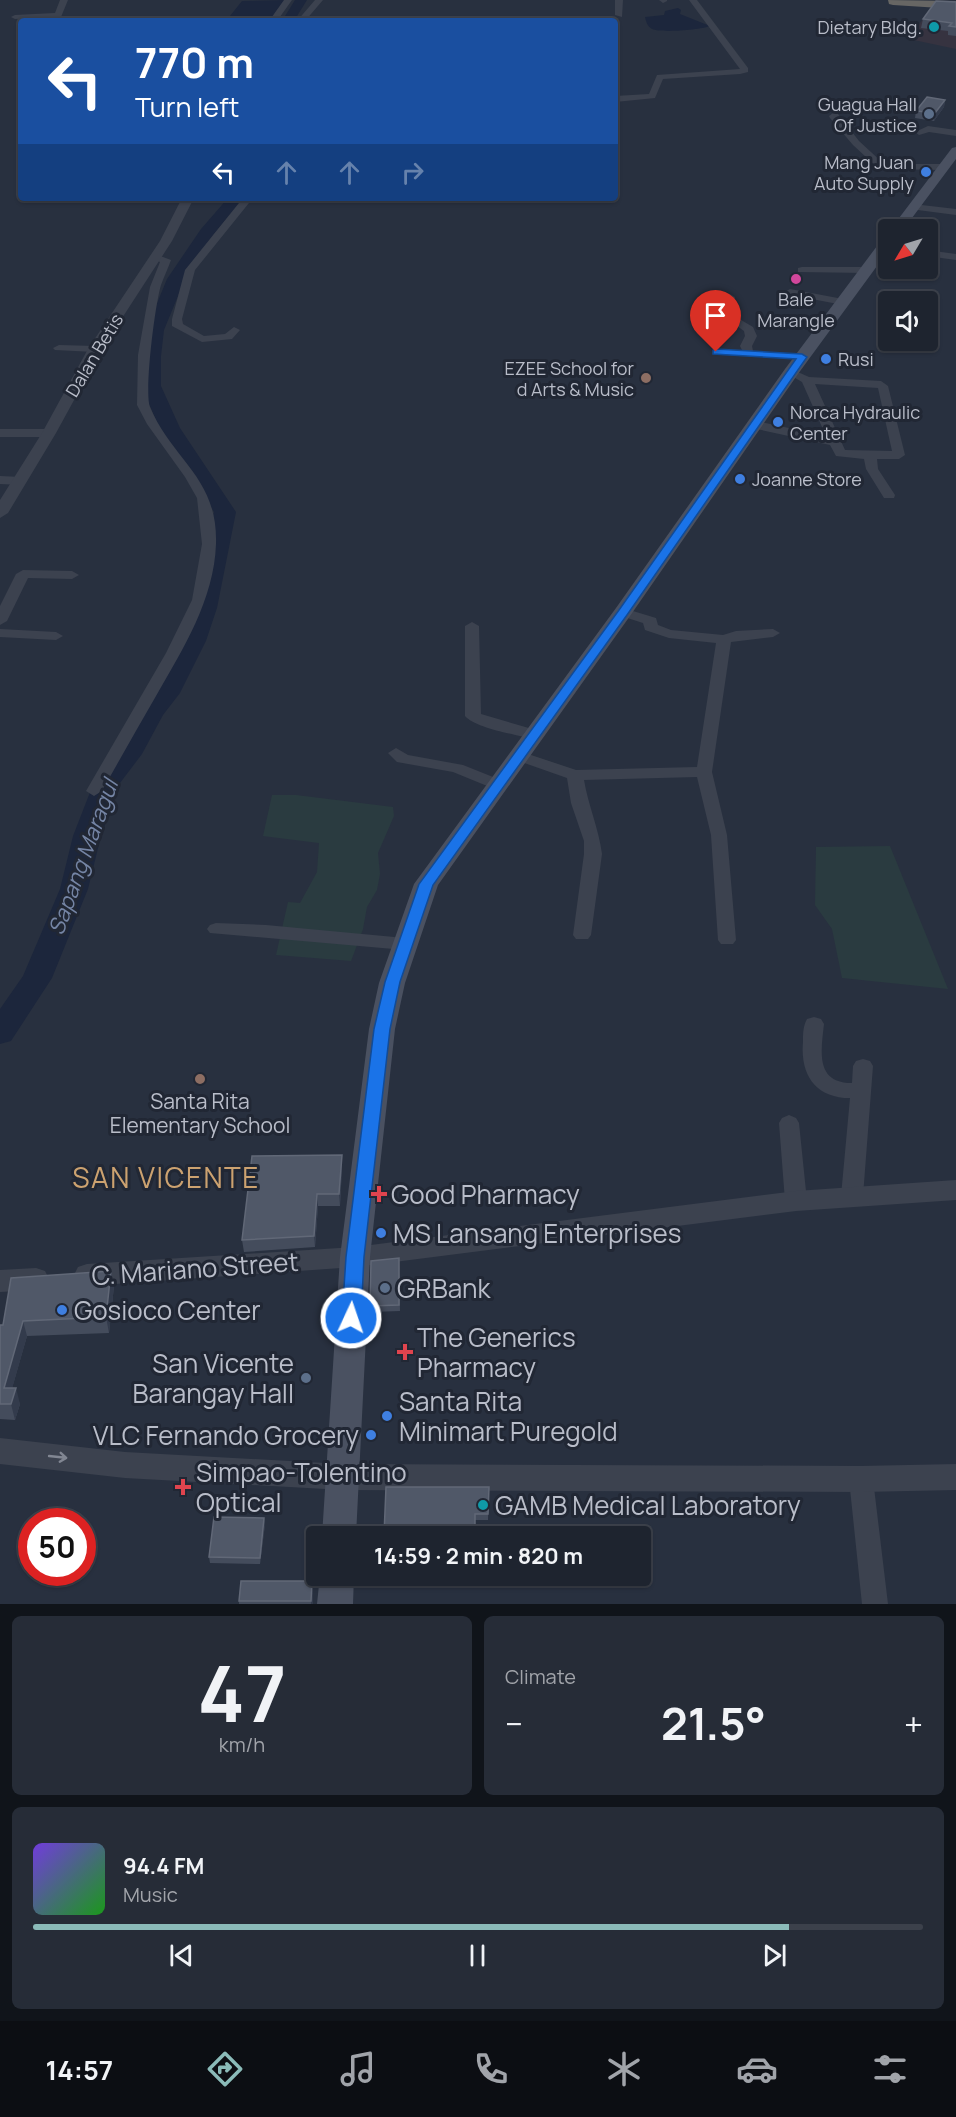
<!DOCTYPE html>
<html lang="en">
<head>
<meta charset="utf-8">
<style>
  :root { --surface:#1e242f; --page:#262c37; --text:#f1f3f6; --muted:#a1a4aa; --line:#3c414b; --accent:#8bbbb9 }
  body { margin:0; font-family:Manrope,sans-serif; background:var(--page); color:var(--text); height:100vh; display:flex; flex-direction:column; font-size:22px; white-space:nowrap }
  * { box-sizing:border-box; margin:0 }
  p { font-size:20px; color:var(--muted) }
  .icon { flex:none; width:33px; height:33px; fill:none; stroke:currentColor; stroke-width:2; stroke-linecap:round; stroke-linejoin:round }
  .map { position:relative; height:1604px; overflow:hidden }
  .panel { display:flex; flex-direction:column; gap:12px; padding:12px; background:#10141a; flex:1 }
  .panel>* { flex:none }
  .hud { position:absolute; left:18px; top:18px; width:600px; height:183px; border-radius:6px; box-shadow:0 2px 4px #0004,0 0 0 2px var(--line); background:#1a4fa0; color:#fff; overflow:hidden }
  .needle { width:39px; rotate:232deg }
  .fabs { position:absolute; left:878px; top:219px; display:grid; gap:12px }
  .fabs a { display:grid; place-items:center; width:60px; height:60px; border-radius:6px; background:var(--surface); box-shadow:0 2px 4px #0004,0 0 0 2px var(--line); font-size:30px }
  .speed { position:absolute; left:18px; top:1508px; display:flex; gap:12px; font-size:30px; font-weight:700; text-align:center }
  .speed>* { display:grid; place-content:center; width:78px; height:78px; border-radius:50%; background:var(--surface); box-shadow:0 2px 4px #0004,0 0 0 2px var(--line); line-height:1 }
  .speed .limit { border:9px solid #d22; background:#fff; color:#111 }
  .pin { position:absolute; display:grid; place-items:center; width:51px; height:51px; color:#fff; margin:-62px -26px; border-radius:50% 50% 50% 0; rotate:-45deg; box-shadow:0 0 6px #0007 }
  .pin .icon { rotate:45deg }
  .me { position:absolute; width:66px; margin:-33px; rotate:3deg; stroke-linejoin:round; filter:drop-shadow(0 0 4px #0008) }
  .turn { display:flex; align-items:center; gap:21px; height:126px; padding:0 18px; font-size:27px }
  .turn .icon { width:78px; height:78px; stroke-width:2.5 }
  .turn b { display:block; font-size:42px; line-height:51px }
  .lanes { display:flex; align-items:center; height:57px; padding:0 18px; background:#0003; justify-content:center; gap:30px; direction:ltr }
  .lanes .off { opacity:.35 }
  .big { font-size:45px; font-weight:700; line-height:1.1 }
  .panel .tile { flex:1; display:flex; flex-direction:column; justify-content:center; gap:9px; min-width:0; padding:0 21px; border-radius:9px; background:var(--page) }
  .panel .dial { align-items:center; gap:0 }
  .dial b { font-size:78px; line-height:1 }
  .song { display:flex; align-items:center; gap:18px }
  .cover { width:72px; height:72px; border-radius:9px; background:linear-gradient(135deg,hsl(260 70% 55%),hsl(120 70% 35%)) }
  .played { height:6px; border-radius:3px; background:linear-gradient(90deg,var(--accent) 85%,var(--line) 85%) }
  .keys { display:flex; justify-content:space-around; direction:ltr }
  .heat { display:flex; justify-content:space-between; align-items:center; font-size:33px; direction:ltr }
  .panel .tiles { flex:1; display:grid; gap:12px; grid-template-columns:1fr 1fr }
  .tile:last-child { grid-column:span 2 }
  .trip { position:absolute; left:306px; top:1526px; width:345px; height:60px; border-radius:6px; background:var(--surface); box-shadow:0 2px 4px #0004,0 0 0 2px var(--line); font-weight:700; line-height:60px; text-align:center }
  .dock { display:flex; height:96px; justify-content:space-around; align-items:center; background:#0c0e13; color:var(--muted) }
  .dock .icon { width:42px; height:42px }
  .dock .current { color:var(--accent) }
  .dock b { font-size:27px; color:var(--text) }
  .map>svg:first-child { display:block }
  .medical { fill:#363340 }
  .green { fill:#2a3b40 }
  .water { fill:#1c263c }
  .lines { fill:none; stroke-linecap:round; stroke-linejoin:round }
  .river { fill:#1c263c; fill-rule:evenodd }
  .minor { fill:#3c424f; fill-rule:evenodd }
  .tertiary { fill:#3c424f; fill-rule:evenodd }
  .secondary { fill:#4a5161; fill-rule:evenodd }
  .trunk { fill:#676664; fill-rule:evenodd }
  .wall { fill:#444c5c }
  .shaded-wall { fill:#333b4c }
  .building { fill:#505868; stroke:#616877; stroke-width:1.5 }
  .oneway { stroke:#818692 }
  .route { fill:#1a73e8; stroke:#114b97; stroke-width:1.5 }
  .culture-dot { fill:#0f9aa8; stroke:#212734; stroke-width:2 }
  .service-dot { fill:#5c6f8a; stroke:#212734; stroke-width:2 }
  .shop-dot { fill:#3f7fe0; stroke:#212734; stroke-width:2 }
  .hotel-dot { fill:#d1479c; stroke:#212734; stroke-width:2 }
  .education-dot { fill:#8d6e63; stroke:#212734; stroke-width:2 }
  .health-dot { fill:#e0444e; stroke:#212734; stroke-width:2 }
  .labels { text-anchor:middle; dominant-baseline:central; stroke-width:6; stroke-linejoin:round; paint-order:stroke }
  .far-poi-label { font-size:18px; fill:#b9bdc9; stroke:#212734; text-anchor:end }
  .far-street-label { font-size:18px; fill:#b9bdc9; stroke:#212734 }
  .poi-label { font-size:21px; fill:#b9bdc9; stroke:#212734 }
  .water-label { font-size:22px; font-style:italic; fill:#7585a5; stroke:#212734 }
  .near-poi-label { font-size:26px; fill:#b9bdc9; stroke:#212734; text-anchor:start }
  .near-street-label { font-size:26px; fill:#b9bdc9; stroke:#212734 }
  .near-quarter-label { font-size:28px; letter-spacing:1.5px; fill:#cca270; stroke:#212734 }
</style>
</head>
<body>
<div class="map">
<svg width="956" height="1604" viewBox="0 0 956 1604">
  <rect width="100%" height="100%" fill="#28303f"/>
  <path class="medical" d="M932 6 956 8V49L909 39Z"/>
  <path class="green" d="M272 795H296L393 807 394 816 378 853 380 874 377 890 367 907 363 929 351 961 276 955 288 902 300 903 317 872 319 843 263 836Z
    M890 846 948 989 842 978 832 929 815 905 816 847Z"/>
  <path class="water" d="M287 0 272 21H226L242 1Z
    M678 8 681 10 680 14 710 26C700 30 661 33 652 29 647 26 646 21 645 17L664 15 665 11Z"/>
  <g class="lines">
    <path class="river" d="M295 0H307L294 21H282Z
      M228 198H244L213 235 185 279 164 330 161 356V386L180 428 236 512 217 608 206 641 180 693 163 715 142 754 120 783 101 836 88 889 52 978 11 1041 0 1044V1009L23 976 60 889 73 836 94 782 117 751 139 713 157 691 182 641 193 608 214 512 160 429 141 386 146 330 167 279 201 229Z"/>
    <path class="minor" d="M60 0H68L61 17 15 19 11 17 15 15 55 13Z
      M315 0H323L305 21H297Z
      M615 0H623L622 17 615 15Z
      M659 0H667V1L663 3Z
      M689 0H697L748 68V72L740 74 663 79 655 98 615 102V96L649 94 657 75 740 69Z
      M833 113 838 114 859 141 884 164H943L948 167 943 170 879 169 853 145 830 118 829 116Z
      M928 126 956 130V136L929 132 919 135 915 132Z
      M243 198H253L195 270 182 319 183 324 204 336 225 334 234 327 240 330 232 339 202 342 172 326V319L185 270Z
      M913 204 956 209V215L910 209V205Z
      M927 250 956 254V260L927 256Z
      M155 254 171 260C168 268 164 277 161 285 155 304 144 392 150 407 172 460 218 477 216 544 214 600 183 649 156 696 138 727 120 759 102 791L94 796 86 791 166 653 192 600 202 544 197 498 185 477 147 424 137 405 138 355 150 287 160 262 150 257Z
      M802 267H867L872 270 867 273 798 272V268Z
      M790 289 843 299 848 302 843 305 786 294 785 292Z
      M730 294 735 297 736 317 753 327 757 336 752 346 753 351 802 354 806 355V359L712 354V350L716 349 742 350 740 346 745 336 744 331 726 318 725 297Z
      M59 345 95 346 101 349 95 352 55 350 53 348Z
      M791 369 809 377 881 381 888 386 905 455 899 459H877L878 469 895 495 894 498H884L866 469 864 459 836 456 830 445 752 428 750 425 756 421 826 436 802 382 785 372ZM815 384 878 388 892 451 845 450Z
      M0 429H49L55 433 49 437H0Z
      M0 476 21 477 27 481 21 485 0 484Z
      M23 570 72 571 79 575 72 579 28 578 7 621 0 625V606L16 574Z
      M623 608 656 618 658 625 671 630 723 635 736 631 773 629 780 633 773 637 731 642 712 772 727 835 736 940 733 944H721L718 940 711 835 697 777 584 780C588 805 599 829 602 854L591 935 588 939H576L573 935 584 854V841L571 803 567 778 513 759 511 756 519 751 576 770 697 767 716 643 669 638 645 630 643 623 618 615 616 612Z
      M472 622 479 626 481 714 539 731 541 734 539 737 533 739C517 735 475 728 465 716V626Z
      M0 629 56 632 63 636 56 640 0 637Z
      M396 748 408 755 463 765 503 781 505 785 497 790 453 772 397 762 388 753Z
      M216 923 266 925 405 938 411 940 414 944 411 948 405 950 210 933 207 929 210 925Z
      M814 1017 821 1019 824 1024C821 1051 815 1083 852 1083L853 1066 856 1061 863 1059 870 1061 873 1066 863 1196 859 1202 852 1204 845 1202 841 1196 850 1098C816 1098 800 1075 803 1042 803 1034 803 1026 807 1019Z
      M789 1115 796 1118 799 1123 807 1201 803 1207 796 1209 789 1207 785 1201 779 1123 782 1118Z
      M861 1468 870 1471 873 1479 888 1604H862L849 1479 852 1471Z"/>
    <path class="tertiary" d="M284 0H292L277 21H269Z
      M182 198H194L172 241 102 349 56 433 8 513 0 518V500L42 433 88 349 160 241Z
      M956 1180V1200L796 1211 355 1267 87 1286 78 1283 74 1275 78 1267 87 1264 355 1247 796 1191Z
      M36 1268 45 1271 49 1279 45 1287 36 1290 0 1292V1270Z
      M0 1438 125 1452 343 1464 861 1466 956 1464V1490L861 1492 343 1490 125 1478 0 1464Z"/>
    <path class="secondary" d="M956 147V159L903 230H890L952 148Z
      M888 237V251L798 374 630 616 438 885 405 983 395 1029 370 1257 356 1536H322L340 1257 369 1029 379 983 414 884 616 608 785 369 883 238Z
      M320 1575H354L353 1604H317Z"/>
    <path class="trunk" d="M888 0 956 1V9L893 5 889 4Z"/>
  </g>
  <path class="wall" d="M956 2V36L948 35V31L921 28 923 19Z
    M945 100 944 107 934 121 915 118 916 111Z
    M342 1155V1167L340 1206H318L315 1247 244 1252 242 1240Z
    M399 1258 400 1311 371 1312 370 1306Z
    M114 1286 109 1333 27 1336 12 1388 20 1404 15 1420 0 1419V1325H3Z
    M386 1487H489L488 1520H475V1536H384Z
    M264 1518 265 1524 260 1564 210 1563 209 1557Z
    M313 1593V1604H239V1601Z"/>
  <path class="shaded-wall" d="M945 100 944 107 934 121 935 113Z
    M342 1155V1167L340 1206 339 1194Z
    M317 1194 318 1206 315 1247 314 1236Z
    M111 1271 114 1286 109 1333 106 1317Z
    M23 1321 27 1336 8 1403 4 1388Z
    M16 1388 20 1404 15 1420 11 1404Z
    M264 1518 265 1524 260 1564V1558Z
    M312 1581 313 1593V1604H311Z"/>
  <path class="building" d="M936 1 956 2V27L949 26 952 23 923 19Z
    M927 97 945 100 935 113 916 111Z
    M342 1155 339 1194H317L314 1236 242 1240 252 1156Z
    M399 1258V1305L370 1306 371 1261Z
    M111 1271 106 1317 23 1321 4 1388H16L11 1404H0V1325H3L11 1278Z
    M386 1487H489L488 1514H475V1536L384 1535Z
    M214 1517 264 1518 260 1558 209 1557Z
    M241 1581H312L311 1601H239Z"/>
  <defs><path id="oneway-shaft" d="M-6 0H5M1.5-3L5.5 0L1.5 3" fill="none" stroke-width="1.6" stroke-linecap="round" stroke-linejoin="round" transform="scale(1.5)"/></defs>
  <use class="oneway" href="#oneway-shaft" transform="translate(58 1457) rotate(6)"/>
  <path class="route" d="M716 349 802 354 807 357 627 615 433 885 400 982 390 1029 364 1257 361 1318 358 1323 351 1326 345 1323 342 1318 346 1257 374 1029 385 982 419 884 619 610 796 359 713 354V350Z"/>
  <g class="culture-dot">
    <circle cx="934" cy="27" r="6"/>
    <circle cx="483" cy="1505" r="6"/>
  </g>
  <g class="service-dot">
    <circle cx="929" cy="114" r="6"/>
    <circle cx="385" cy="1288" r="6"/>
    <circle cx="306" cy="1378" r="6"/>
  </g>
  <g class="shop-dot">
    <circle cx="926" cy="172" r="6"/>
    <circle cx="826" cy="359" r="6"/>
    <circle cx="778" cy="422" r="6"/>
    <circle cx="740" cy="479" r="6"/>
    <circle cx="381" cy="1233" r="6"/>
    <circle cx="62" cy="1310" r="6"/>
    <circle cx="387" cy="1416" r="6"/>
    <circle cx="371" cy="1435" r="6"/>
  </g>
  <circle class="hotel-dot" cx="796" cy="279" r="6"/>
  <g class="education-dot">
    <circle cx="646" cy="378" r="6"/>
    <circle cx="200" cy="1079" r="6"/>
  </g>
  <g class="health-dot">
    <path d="M376 1185h6v6h6v6h-6v6h-6v-6h-6v-6h6z"/>
    <path d="M402 1343h6v6h6v6h-6v6h-6v-6h-6v-6h6z"/>
    <path d="M180 1478h6v6h6v6h-6v6h-6v-6h-6v-6h6z"/>
  </g>
  <g class="labels">
    <g class="far-poi-label">
      <text x="922" y="27">Dietary Bldg.</text>
      <text x="917" y="104">Guagua Hall<tspan x="917" dy="21">Of Justice</tspan></text>
      <text x="914" y="162">Mang Juan<tspan x="914" dy="21">Auto Supply</tspan></text>
      <text x="796" y="299" text-anchor="middle">Bale<tspan x="796" dy="21">Marangle</tspan></text>
      <text x="838" y="359" text-anchor="start">Rusi</text>
      <text x="634" y="368">EZEE School for<tspan x="634" dy="21">d Arts &amp; Music</tspan></text>
      <text x="790" y="412" text-anchor="start">Norca Hydraulic<tspan x="790" dy="21">Center</tspan></text>
      <text x="752" y="479" text-anchor="start">Joanne Store</text>
    </g>
    <g class="far-street-label">
      <text transform="translate(94 355) rotate(-59)">Dalan Betis</text>
    </g>
    <g class="poi-label">
      <text x="200" y="1101">Santa Rita<tspan x="200" dy="24">Elementary School</tspan></text>
    </g>
    <g class="water-label">
      <text transform="translate(83 857) rotate(-70)">Sapang Maragul</text>
    </g>
    <g class="near-poi-label">
      <text x="391" y="1194">Good Pharmacy</text>
      <text x="393" y="1233">MS Lansang Enterprises</text>
      <text x="397" y="1288">GRBank</text>
      <text x="74" y="1310">Gosioco Center</text>
      <text x="417" y="1337">The Generics<tspan x="417" dy="30">Pharmacy</tspan></text>
      <text x="294" y="1363" text-anchor="end">San Vicente<tspan x="294" dy="30">Barangay Hall</tspan></text>
      <text x="399" y="1401">Santa Rita<tspan x="399" dy="30">Minimart Puregold</tspan></text>
      <text x="359" y="1435" text-anchor="end">VLC Fernando Grocery</text>
      <text x="196" y="1472">Simpao-Tolentino<tspan x="196" dy="30">Optical</tspan></text>
      <text x="495" y="1505">GAMB Medical Laboratory</text>
    </g>
    <g class="near-street-label">
      <text transform="translate(195 1268) rotate(-4)">C. Mariano Street</text>
    </g>
    <g class="near-quarter-label">
      <text x="166" y="1177">SAN VICENTE</text>
    </g>
  </g>
</svg>
<div class="fabs">
<a><svg class="needle" viewBox="-14 -14 28 28"><path d="M0-13l5 13h-10z" fill="#e53935"/><path d="M0 13l5-13h-10z" fill="#a1a4aa"/></svg></a>
<a><svg class="icon" aria-label="sound" viewBox="0 0 24 24"><path d="M4 9h4l5-4v14l-5-4H4zM17 9q2 3 0 6"/></svg></a>
</div>
<div class="speed"><div class="limit">50</div></div>
<div class="pin" style="left:716px;top:352px;background:#d93025"><svg class="icon" aria-label="arrive" viewBox="0 0 24 24"><path d="M6 21V4h12l-3 4 3 4H6"/></svg></div>
<svg class="me" style="left:351px;top:1318px" viewBox="-20 -20 40 40"><circle r="17" fill="#1a73e8" stroke="#fff" stroke-width="3"/><path d="M0-11L8 9 0 5-8 9z" fill="#fff"/></svg>
<div class="trip">14:59 · 2 min · 820 m</div>
<div class="hud">
<div class="turn"><svg class="icon" aria-label="left" viewBox="0 0 24 24"><path d="M17 20v-9H6M10 6l-5 5 5 5"/></svg><div><b>770 m</b>Turn left</div></div>
<div class="lanes"><svg class="icon" aria-label="left" viewBox="0 0 24 24"><path d="M17 20v-9H6M10 6l-5 5 5 5"/></svg><svg class="icon off" aria-label="ahead" viewBox="0 0 24 24"><path d="M12 20V5M6 11l6-6 6 6"/></svg><svg class="icon off" aria-label="ahead" viewBox="0 0 24 24"><path d="M12 20V5M6 11l6-6 6 6"/></svg><svg class="icon off" aria-label="right" viewBox="0 0 24 24"><path d="M7 20v-9h11M14 6l5 5-5 5"/></svg></div>
</div>
</div>
<section class="panel">
<div class="tiles">
<div class="tile dial"><b>47</b><p>km/h</p></div>
<div class="tile"><p>Climate</p>
<div class="heat"><a>−</a><b class="big">21.5°</b><a>+</a></div>
</div>
<div class="tile">
<div class="song"><i class="cover"></i><div><b>94.4 FM</b><p>Music</p></div></div>
<div class="played"></div>
<div class="keys"><svg class="icon" aria-label="previous" viewBox="0 0 24 24"><path d="M18 5L8 12l10 7zM5 5v14"/></svg><svg class="icon" aria-label="pause" viewBox="0 0 24 24"><path d="M8 5v14M16 5v14"/></svg><svg class="icon" aria-label="next" viewBox="0 0 24 24"><path d="M6 5l10 7-10 7zM19 5v14"/></svg></div>
</div>
</div>
</section>
<nav class="dock">
<b>14:57</b>
<svg class="icon current" aria-label="directions" viewBox="0 0 24 24"><path d="M12 3l9 9-9 9-9-9zM9 14v-3h6M13 9l2 2-2 2"/></svg>
<svg class="icon" aria-label="music" viewBox="0 0 24 24"><path d="M9 18V5l10-2v13"/><circle cx="6" cy="18" r="3"/><circle cx="16" cy="16" r="3"/></svg>
<svg class="icon" aria-label="phone" viewBox="0 0 24 24"><path d="M5 4h4l2 5-3 2q2 4 5 5l2-3 5 2v4C11 20 4 13 5 4z"/></svg>
<svg class="icon" aria-label="climate" viewBox="0 0 24 24"><path d="M12 3v18M4 7l16 10M4 17L20 7"/></svg>
<svg class="icon" aria-label="car" viewBox="0 0 24 24"><path d="M5 17H2v-5l4-1 3-4h7l3 4 3 1v5h-3M9 17h6M6 11h13"/><circle cx="7" cy="17" r="2"/><circle cx="17" cy="17" r="2"/></svg>
<svg class="icon" aria-label="filters" viewBox="0 0 24 24"><path d="M4 7h16M4 17h16"/><circle cx="9" cy="7" r="2"/><circle cx="15" cy="17" r="2"/></svg>
</nav>
</body>
</html>
